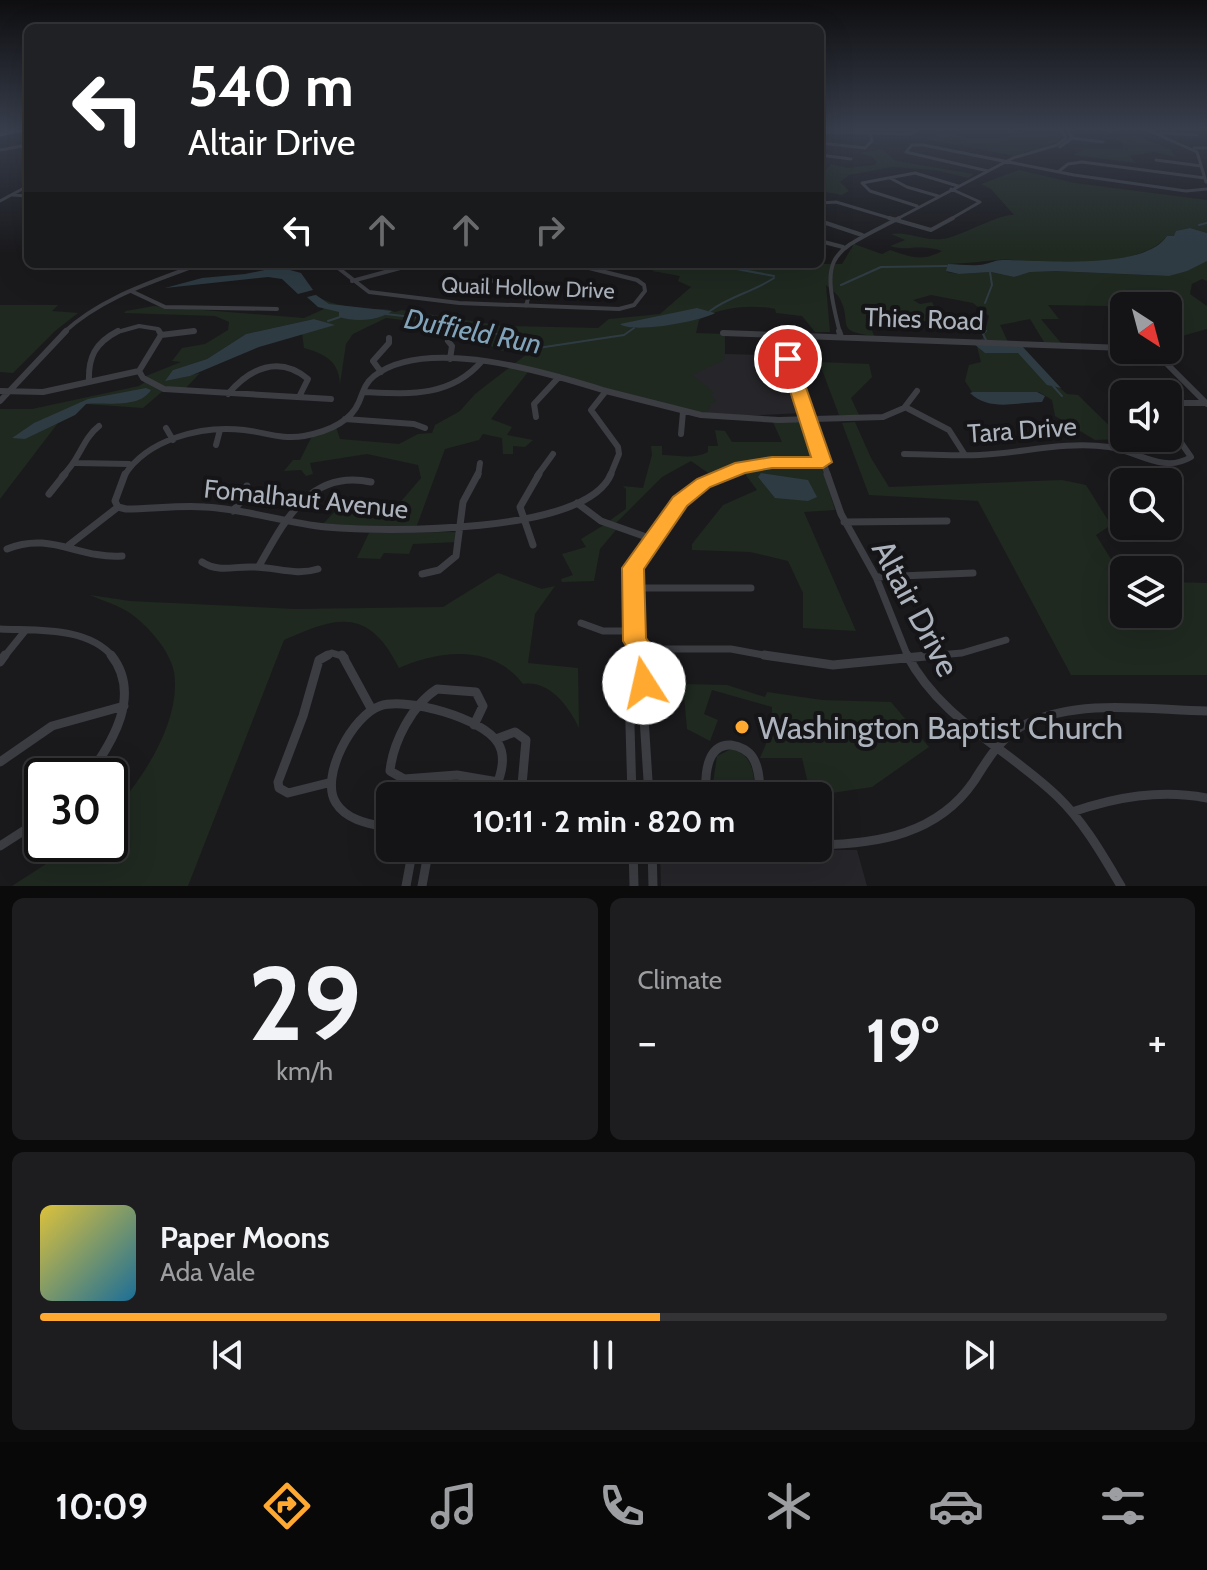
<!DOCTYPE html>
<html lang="en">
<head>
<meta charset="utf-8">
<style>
  :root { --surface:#141416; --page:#1d1d1f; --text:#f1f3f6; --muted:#9d9ea1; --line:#333335; --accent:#ffa930 }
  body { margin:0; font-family:Cabin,sans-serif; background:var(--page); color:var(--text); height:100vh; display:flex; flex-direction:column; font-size:30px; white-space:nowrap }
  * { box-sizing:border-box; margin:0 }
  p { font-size:26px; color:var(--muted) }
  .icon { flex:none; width:44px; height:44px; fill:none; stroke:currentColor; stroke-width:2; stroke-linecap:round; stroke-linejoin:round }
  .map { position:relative; height:886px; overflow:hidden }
  .sheet { display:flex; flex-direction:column; gap:12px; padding:12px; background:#0b0b0c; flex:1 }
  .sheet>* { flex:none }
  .guide { position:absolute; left:24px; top:24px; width:800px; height:244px; border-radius:12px; box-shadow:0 8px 32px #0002,0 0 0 2px var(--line); background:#202124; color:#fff; overflow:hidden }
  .needle { width:52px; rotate:144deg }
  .fabs { position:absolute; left:1110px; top:292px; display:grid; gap:16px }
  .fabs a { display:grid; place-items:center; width:72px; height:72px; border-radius:12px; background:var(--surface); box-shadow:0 8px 32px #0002,0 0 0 2px var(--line); font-size:40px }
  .speed { position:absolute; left:24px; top:758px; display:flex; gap:16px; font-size:40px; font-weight:700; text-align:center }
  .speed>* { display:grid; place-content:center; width:104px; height:104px; border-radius:50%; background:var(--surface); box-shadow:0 8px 32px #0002,0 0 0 2px var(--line); line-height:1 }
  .speed .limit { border:4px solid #111; border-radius:12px; background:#fff; color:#111 }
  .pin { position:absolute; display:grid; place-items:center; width:68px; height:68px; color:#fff; margin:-34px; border:4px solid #fff; border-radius:50%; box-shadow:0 2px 8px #0007 }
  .me { position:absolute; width:88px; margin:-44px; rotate:350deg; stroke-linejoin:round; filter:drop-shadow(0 0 6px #0008) }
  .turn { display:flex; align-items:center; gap:28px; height:168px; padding:0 32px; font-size:36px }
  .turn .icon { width:104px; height:104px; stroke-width:2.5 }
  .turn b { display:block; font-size:56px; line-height:68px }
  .lanes { display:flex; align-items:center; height:76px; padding:0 32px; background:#0003; justify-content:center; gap:40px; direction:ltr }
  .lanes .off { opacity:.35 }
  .big { font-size:60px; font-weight:800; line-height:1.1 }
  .sheet .card { flex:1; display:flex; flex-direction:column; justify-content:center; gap:12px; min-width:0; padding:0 28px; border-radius:12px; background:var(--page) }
  .sheet .dial { align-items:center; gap:0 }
  .dial b { font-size:104px; line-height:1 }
  .song { display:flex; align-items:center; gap:24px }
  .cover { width:96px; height:96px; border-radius:12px; background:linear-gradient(135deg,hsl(50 70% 55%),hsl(200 70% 35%)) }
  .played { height:8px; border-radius:4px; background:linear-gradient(90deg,var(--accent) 55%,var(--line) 55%) }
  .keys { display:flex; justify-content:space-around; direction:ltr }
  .heat { display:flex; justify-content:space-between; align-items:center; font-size:44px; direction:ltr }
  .sheet .tiles { flex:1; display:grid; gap:12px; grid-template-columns:1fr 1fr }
  .card:last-child { grid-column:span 2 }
  .trip { position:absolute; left:376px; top:782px; width:456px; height:80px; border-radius:12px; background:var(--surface); box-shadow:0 8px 32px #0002,0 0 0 2px var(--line); font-weight:800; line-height:80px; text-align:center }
  .tab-bar { display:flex; height:128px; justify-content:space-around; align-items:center; background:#080809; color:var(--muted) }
  .tab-bar .icon { width:56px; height:56px }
  .tab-bar .on { color:var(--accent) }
  .tab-bar b { font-size:36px; color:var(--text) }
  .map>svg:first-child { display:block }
  .built { fill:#26262a }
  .green { fill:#1f2920 }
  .water { fill:#2e3b43 }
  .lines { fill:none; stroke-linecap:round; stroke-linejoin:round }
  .stream { stroke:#2e3b43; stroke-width:2 }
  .minor-far4 { stroke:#3b3d42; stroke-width:3 }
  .minor-far3 { stroke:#3b3d42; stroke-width:4 }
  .minor-far2 { stroke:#3b3d42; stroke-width:6 }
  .minor-far1 { stroke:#3b3d42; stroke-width:7 }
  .minor { stroke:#3b3d42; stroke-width:9 }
  .major { stroke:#575a62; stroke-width:5 }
  .route { fill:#ffa930; stroke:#a66e1f; stroke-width:2 }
  .poi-dot { fill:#ffa930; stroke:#151518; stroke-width:3 }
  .labels { text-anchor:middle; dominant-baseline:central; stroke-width:8; stroke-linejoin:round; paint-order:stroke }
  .far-street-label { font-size:22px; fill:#acb3bd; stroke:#151518 }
  .street-label { font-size:26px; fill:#acb3bd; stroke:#151518 }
  .water-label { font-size:28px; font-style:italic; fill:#81a4ba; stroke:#151518 }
  .near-street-label { font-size:32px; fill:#acb3bd; stroke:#151518 }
  .near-poi-label { font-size:32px; fill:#acb3bd; stroke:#151518; text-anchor:start }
</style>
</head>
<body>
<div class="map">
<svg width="1207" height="886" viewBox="0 0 1207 886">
  <rect width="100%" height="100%" fill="#1a1a1d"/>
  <path class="built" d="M725 334V354L763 355V348H781L803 413 739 416 697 412 623 361Z
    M738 850H857L867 886H661L660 852 713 855Z"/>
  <path class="green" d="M937 129 969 139H1006L1010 135 1005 129H1058L1063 134 1058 142 1014 156 926 139 935 137Z
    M1137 136 1170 149 1176 157 1154 152 1130 156 1136 163 1072 155 1087 148H1123V143L1114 138Z
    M882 149 896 161 974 174 968 178 935 170 892 167 849 175 840 182 849 191 842 195 820 191V177L831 164 848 168 874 165 877 162 872 157 859 153Z
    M1019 170 1075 183 1207 200V233L1190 228 1177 231 1175 236H1167C1143 266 1072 263 1035 262 1023 262 1010 258 997 260 980 262 965 263 948 264L947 272 959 274 991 272 1014 277 1033 271H1054L1168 276 1207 260V281L1202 279 1192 284 1190 294 1207 306V329L1168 340V306H1124V323L1107 306 1048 305 1059 319H1041L1061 343 1044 342 1030 319 1000 325 1009 344 1019 345 1061 389 1067 394 1078 395 1123 439 1095 440 1055 416 1052 400 1039 392H972L965 381 969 365 981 362 976 343 983 338 989 316 973 303 931 295 913 300 920 304 932 302 942 322 922 321 920 315 903 314 904 320 875 319 870 324 874 336C833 331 853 324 840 299 838 294 830 289 826 285L830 332H815L802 316 776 313 775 309C752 304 719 307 699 320L696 333 725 334 724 360 692 375 715 393 710 395 717 401 709 404 711 407 705 413 657 403 540 370 528 372 491 419 512 427 507 435 533 440 525 447 513 446V454H503L502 438 483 434 479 440 445 449 416 528 323 524 340 506 355 510 397 506 421 478 418 465 367 454 310 463 313 474 306 476 301 470 284 471 293 460H300L312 436 336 427 340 439 399 444 418 434 432 433 435 425 460 411 475 394 527 354 497 350 465 328 386 318 353 334 346 344 340 384C339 361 325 354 304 348L302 333 333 325 314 319 246 334 207 359 173 370 180 378 200 373 182 392 164 390 143 408 86 404 75 415 58 423 0 499V409H32L139 386 145 382 141 378 181 362 172 361 182 348 205 344 228 330 229 322 215 316 124 313 126 311 154 306 304 318 324 309 307 298 314 295C328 303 346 307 363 309 375 310 384 307 395 312L402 310 503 326 598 328 609 319 660 314 691 287 678 281 680 276 652 271 660 267 627 268 620 264H842L854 244 882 254 890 250C911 257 922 262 942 251 919 243 907 252 890 246L905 240 891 234C907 231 925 241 942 239 960 237 999 213 1014 215L991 189 981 184Z
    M0 305H58L52 311 78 313 55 331 13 373 0 372Z
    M819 362 869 364 872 377 851 398 859 415H839Z
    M772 420 805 422 816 458 757 461 711 475 691 461 662 477 616 523 609 521 626 509V489L623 486 643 488 652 455 651 446H662V455C679 455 692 460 708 452V446H718L715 430 725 431 732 442H782Z
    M855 422 871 458 889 487 1062 480 1086 485 1111 525 1096 535 1124 580V614H1168V582L1207 583V675H1071L978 501 869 495 842 423Z
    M815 465 822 468 835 510 804 512 856 631 803 628V593L788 561 750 552 692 550V544L723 505 757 490 742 470Z
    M604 525 616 530 600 549 594 581 562 582 561 579 573 575 562 554 586 547 581 539Z
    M456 532 458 542 413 544 409 554 384 553 380 559 357 558 369 533Z
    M498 573 542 589 555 586 535 614 528 663 578 668 579 728C569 707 550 680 523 684 493 644 440 650 399 668 369 608 339 615 284 640L188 886H12L77 844H110V814C142 782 182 720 174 672 170 650 147 625 130 613 118 605 103 601 90 595L130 601 296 609 443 607Z
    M683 684 727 685 765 697 767 692 822 700 891 702 929 747 872 787 811 796 802 758H760L771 732 772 707 712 690 704 714 718 720 710 741 687 729Z
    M731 749C755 755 753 775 756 796H711L717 756Z"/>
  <path class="water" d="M1190 228 1207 233V261L1187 271 1169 276 1054 271 1030 272 1014 277 991 272 959 274 946 271 948 264C959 264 973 267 985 264 991 263 995 260 1002 260 1041 260 1144 271 1167 236H1174L1176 231Z
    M279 267 301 273 313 290 298 294 282 279 268 277 165 288 202 278 245 274Z
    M316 295 329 304 392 311C378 321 356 322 339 317V312L318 307 307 297Z
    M697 308 715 313C702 321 633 334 620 324Z
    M314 319 335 325 259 347 190 376 165 381 173 370 207 359 246 334Z
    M974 344 1022 346 1061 388 1047 385 1018 353H985Z
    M146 388 151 390C139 409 106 402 86 404L75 415 25 439 12 438 34 423 88 399Z
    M973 392H1037L1045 396 1042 402C1017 402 990 412 970 393Z
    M761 473 808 480 817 497 808 501 775 498 758 477Z"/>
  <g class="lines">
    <path class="stream" d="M1199 225 1207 223
      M710 264 774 276
      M841 285 881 267 947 266
      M985 303 992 285 990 272
      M710 311C730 296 753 292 774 278
      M386 314 464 323 538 348 624 335 634 328
      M328 321 340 317
      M986 331 983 334 987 342
      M1053 386 1062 396"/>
    <path class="minor-far4" d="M1104 129 1111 132
      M1145 129 1197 152 1206 182
      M820 132 911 134 918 129
      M1160 133 1197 135
      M1071 138 1103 142
      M820 143 865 148 872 141 870 133
      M1060 147 1072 138 1067 129
      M1194 148H1207
      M0 150 28 145
      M820 155 851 159
      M1156 160 1201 166
      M988 171 906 152 912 145H923L1074 175 1186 191 1207 189
      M1058 172 1068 164 1082 162 1205 178
      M890 178 907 187 938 196
      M12 195 28 196
      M0 201 28 186
      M820 203 836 202 896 220
      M917 206 870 191 862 183 915 173 958 186
      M895 220 1013 158 1057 145 1066 138 1061 129
      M949 220 980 202 951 189"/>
    <path class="minor-far3" d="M889 218 931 230 953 218
      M820 221 862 235
      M820 241 843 247
      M333 264 369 292 459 303 619 309 634 305 645 291 644 285 637 280 573 264
      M490 280 525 291 529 295 526 306
      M352 281 415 264
      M131 291 165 307 277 309
      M63 333C102 297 152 282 200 264
      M114 333 139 326 158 329 160 333
      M179 333 194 331
      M840 333C819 251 830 254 899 218"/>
    <path class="minor-far2" d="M159 331 161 335 139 371 143 378 164 389 331 399
      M839 331 841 337
      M723 333 1124 348
      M780 334 828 476
      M161 335 194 331
      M448 341 452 346 450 359
      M1143 350 1164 361 1207 404
      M381 372 373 361 389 343V338
      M89 382C88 357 95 343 118 331
      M0 391 43 392 139 371
      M606 391 701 415 779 420 883 417 904 408 917 391
      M606 391 591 410 618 447 619 454 610 476
      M363 392C408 394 450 398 482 361
      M228 394C250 368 279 355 308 379L299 397
      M0 401 66 331
      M1168 403H1207
      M905 407 949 430 965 455
      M536 417 534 404 559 377
      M345 419 414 424 425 428
      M166 428 173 440
      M681 434 683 412
      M216 445 220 430
      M904 454C929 454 954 456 979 455 1023 453 1064 441 1109 447 1138 451 1163 474 1191 457L1168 424
      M76 463 129 464
      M62 476C79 462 82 439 99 426
      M124 476C147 439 202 425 244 430 264 432 283 440 304 436 325 432 350 423 359 402 363 392 365 383 374 376 426 335 549 373 606 391
      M478 476 480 463
      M537 476 553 454
      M719 476 751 466 823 462"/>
    <path class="minor-far1" d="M125 474 115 501 118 507 126 509C152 509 179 505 205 507 246 509 285 523 326 527 382 532 586 535 611 474
      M827 474 841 514 876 577 908 657
      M49 494 65 474
      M577 503 601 521 652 539
      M233 511 248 493 247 486
      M844 522 947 521
      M69 545 118 507
      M533 545 520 507 539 474
      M7 549C51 531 78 559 122 556
      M202 562C219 573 234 566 253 567 276 567 295 576 318 569
      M259 566C285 520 310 469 371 482
      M422 574 439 570 456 556 463 502 478 474
      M876 577 973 573
      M633 588H751
      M581 623 603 631H634
      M0 629C36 631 87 626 113 657
      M639 647 640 657
      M628 649H731L774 657
      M4 657 25 631
      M324 657 332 653 345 657
      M628 657V649L634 641C633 618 628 595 632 572 638 540 694 487 724 474
      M915 657 962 653 1006 640"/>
    <path class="minor" d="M328 655 319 660 303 716 278 782 279 788 288 793 328 783
      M342 655 372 710
      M628 655 632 796
      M640 655 649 796
      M764 655 833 665 936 655
      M907 655C941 720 1007 748 1057 796 1084 822 1102 854 1121 886
      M0 662 5 655
      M474 725 483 706 476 692 437 689C412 705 393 742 390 771L404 779 457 775 498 782
      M496 739 515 732 526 740 521 796
      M0 762 52 726 124 706
      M88 776C113 742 142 694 111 655
      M706 796C705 778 705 744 731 745 740 746 749 751 753 758 760 769 759 784 761 796
      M1072 812C1116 797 1160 789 1207 798
      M390 828C371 824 347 821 336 803 319 777 353 715 380 706 407 697 483 718 498 743 508 759 499 781 492 796
      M818 845C878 844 938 834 974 781 988 759 1001 736 1026 724 1081 698 1149 710 1207 711
      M0 846 42 819
      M633 848 634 886
      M652 848 653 886
      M406 886 413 848
      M422 886 429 848"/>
    <path class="major" d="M0 134 22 129"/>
  </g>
  <linearGradient id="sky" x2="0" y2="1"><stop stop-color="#0e0e10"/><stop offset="0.51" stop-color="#383e4c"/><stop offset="1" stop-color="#383e4c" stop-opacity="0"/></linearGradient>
  <rect width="1207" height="253" fill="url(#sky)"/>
  <path class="route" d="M788 354 796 359 832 462 823 468H772L745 473 710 487 687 506 644 569 646 638 654 650 656 683 653 690 644 693 635 690 632 683 630 652 623 641 622 568 673 497 697 479 735 463 772 457H811L780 359Z"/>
  <circle class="poi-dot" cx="742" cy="727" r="8"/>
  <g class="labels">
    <g class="far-street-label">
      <text transform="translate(528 288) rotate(2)">Quail Hollow Drive</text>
    </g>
    <g class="street-label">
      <text transform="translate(924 319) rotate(2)">Thies Road</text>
      <text transform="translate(1022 430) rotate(-4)">Tara Drive</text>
      <text transform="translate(306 499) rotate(6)">Fomalhaut Avenue</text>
    </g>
    <g class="water-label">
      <text transform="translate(473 331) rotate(11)">Duffield Run</text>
    </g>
    <g class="near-street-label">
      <text transform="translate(916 608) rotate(62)">Altair Drive</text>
    </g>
    <g class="near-poi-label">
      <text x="758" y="727">Washington Baptist Church</text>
    </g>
  </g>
</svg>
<div class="fabs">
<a><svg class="needle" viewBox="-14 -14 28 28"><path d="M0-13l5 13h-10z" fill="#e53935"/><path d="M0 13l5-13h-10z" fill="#9d9ea1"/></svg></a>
<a><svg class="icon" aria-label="sound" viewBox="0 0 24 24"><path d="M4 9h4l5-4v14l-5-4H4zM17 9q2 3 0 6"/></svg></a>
<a><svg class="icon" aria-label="search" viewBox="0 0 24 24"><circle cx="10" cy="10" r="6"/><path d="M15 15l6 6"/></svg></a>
<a><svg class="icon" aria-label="layers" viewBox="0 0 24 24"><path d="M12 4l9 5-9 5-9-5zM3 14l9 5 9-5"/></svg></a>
</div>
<div class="speed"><div class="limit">30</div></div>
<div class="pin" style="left:788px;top:359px;background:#d93025"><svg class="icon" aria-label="arrive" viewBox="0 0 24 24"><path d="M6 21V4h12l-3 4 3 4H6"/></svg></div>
<svg class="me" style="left:644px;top:683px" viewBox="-20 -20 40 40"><circle r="19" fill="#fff"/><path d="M0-13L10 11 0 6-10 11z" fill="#ffa930"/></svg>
<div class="trip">10:11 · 2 min · 820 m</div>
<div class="guide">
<div class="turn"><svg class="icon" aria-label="left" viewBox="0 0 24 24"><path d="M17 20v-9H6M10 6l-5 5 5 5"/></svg><div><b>540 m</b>Altair Drive</div></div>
<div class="lanes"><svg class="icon" aria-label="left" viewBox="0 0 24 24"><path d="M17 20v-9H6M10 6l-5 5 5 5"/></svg><svg class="icon off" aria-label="ahead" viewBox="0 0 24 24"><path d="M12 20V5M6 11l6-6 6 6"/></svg><svg class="icon off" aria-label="ahead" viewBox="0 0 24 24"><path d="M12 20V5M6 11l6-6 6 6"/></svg><svg class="icon off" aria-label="right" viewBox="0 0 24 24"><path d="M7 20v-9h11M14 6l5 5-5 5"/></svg></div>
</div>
</div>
<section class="sheet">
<div class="tiles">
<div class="card dial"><b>29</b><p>km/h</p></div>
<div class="card"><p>Climate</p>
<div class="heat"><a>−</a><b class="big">19°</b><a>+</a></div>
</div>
<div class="card">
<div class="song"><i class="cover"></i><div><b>Paper Moons</b><p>Ada Vale</p></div></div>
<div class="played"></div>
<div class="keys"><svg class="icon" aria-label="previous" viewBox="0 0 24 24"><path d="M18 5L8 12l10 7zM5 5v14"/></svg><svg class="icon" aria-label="pause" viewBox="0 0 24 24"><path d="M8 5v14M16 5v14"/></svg><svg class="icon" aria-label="next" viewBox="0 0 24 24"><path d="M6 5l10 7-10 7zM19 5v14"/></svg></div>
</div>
</div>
</section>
<nav class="tab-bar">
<b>10:09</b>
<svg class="icon on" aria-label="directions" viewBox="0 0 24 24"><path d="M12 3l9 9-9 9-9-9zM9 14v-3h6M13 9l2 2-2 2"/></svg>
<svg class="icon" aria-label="music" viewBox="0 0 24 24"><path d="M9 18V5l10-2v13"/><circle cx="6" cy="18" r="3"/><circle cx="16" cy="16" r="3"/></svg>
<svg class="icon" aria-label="phone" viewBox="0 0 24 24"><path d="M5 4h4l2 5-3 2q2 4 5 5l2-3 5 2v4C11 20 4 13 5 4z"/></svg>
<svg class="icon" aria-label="climate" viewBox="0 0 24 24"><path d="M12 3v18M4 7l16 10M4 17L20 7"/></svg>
<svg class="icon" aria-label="car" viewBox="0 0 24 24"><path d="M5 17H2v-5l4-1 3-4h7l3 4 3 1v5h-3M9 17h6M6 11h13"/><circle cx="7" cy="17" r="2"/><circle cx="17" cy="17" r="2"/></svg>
<svg class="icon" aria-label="filters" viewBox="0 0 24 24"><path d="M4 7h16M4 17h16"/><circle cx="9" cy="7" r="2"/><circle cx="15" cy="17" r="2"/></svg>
</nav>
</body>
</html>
